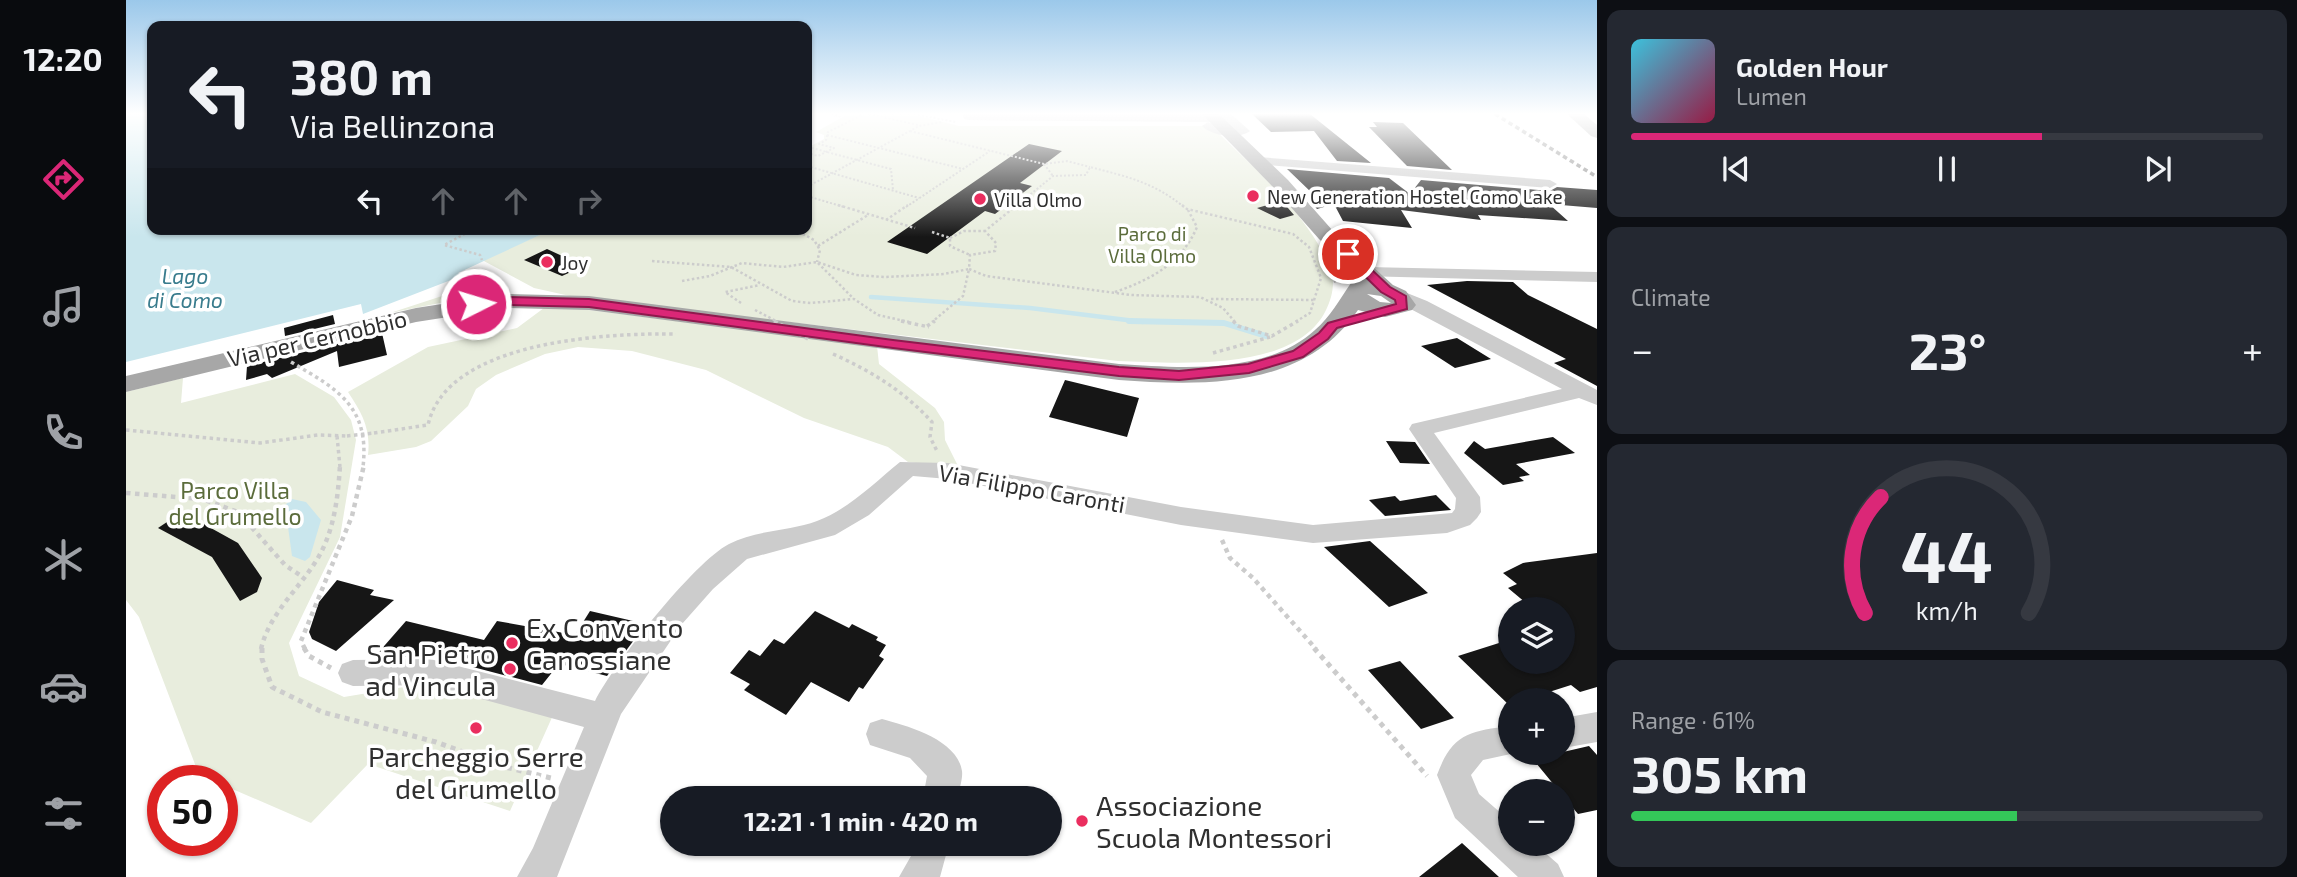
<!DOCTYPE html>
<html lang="en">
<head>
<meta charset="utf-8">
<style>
  :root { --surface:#171b24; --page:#242831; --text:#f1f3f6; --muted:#9ea1a6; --line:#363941; --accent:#db2777 }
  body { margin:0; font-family:"Exo 2",sans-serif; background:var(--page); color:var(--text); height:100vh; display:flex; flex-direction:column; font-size:26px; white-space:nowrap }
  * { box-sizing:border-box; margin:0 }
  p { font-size:23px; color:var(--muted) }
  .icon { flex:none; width:38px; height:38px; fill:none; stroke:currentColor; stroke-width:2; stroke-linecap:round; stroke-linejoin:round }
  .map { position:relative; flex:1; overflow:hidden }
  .panel { display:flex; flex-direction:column; gap:10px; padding:10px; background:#0d0f14; width:700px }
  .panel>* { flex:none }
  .guide { position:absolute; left:21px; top:21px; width:665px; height:214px; border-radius:14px; box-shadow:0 2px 5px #0004; background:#171b24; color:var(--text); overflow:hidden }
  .controls { position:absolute; left:1372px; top:597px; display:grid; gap:14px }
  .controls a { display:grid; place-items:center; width:77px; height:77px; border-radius:50%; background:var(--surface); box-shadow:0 2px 5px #0004; font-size:35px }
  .speed { position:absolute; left:21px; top:765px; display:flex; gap:14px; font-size:35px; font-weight:700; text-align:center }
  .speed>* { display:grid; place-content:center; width:91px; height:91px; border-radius:50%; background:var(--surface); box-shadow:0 2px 5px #0004; line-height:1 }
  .speed .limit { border:10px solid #d22; background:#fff; color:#111 }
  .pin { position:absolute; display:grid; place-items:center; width:60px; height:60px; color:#fff; margin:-30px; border:4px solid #fff; border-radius:50%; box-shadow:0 2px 7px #0007 }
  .me { position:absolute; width:77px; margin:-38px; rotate:85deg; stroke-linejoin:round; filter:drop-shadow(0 0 5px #0008) }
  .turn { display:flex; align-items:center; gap:24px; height:147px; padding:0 28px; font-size:32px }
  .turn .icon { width:91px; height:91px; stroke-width:2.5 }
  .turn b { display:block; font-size:49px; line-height:60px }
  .lanes { display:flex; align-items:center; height:66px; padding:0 28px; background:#0003; justify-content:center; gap:35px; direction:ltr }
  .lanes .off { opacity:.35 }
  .big { font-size:52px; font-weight:700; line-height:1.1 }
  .panel .card { flex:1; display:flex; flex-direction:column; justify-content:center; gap:10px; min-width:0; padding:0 24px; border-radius:14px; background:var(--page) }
  .panel .dial { align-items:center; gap:0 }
  .dial svg { height:182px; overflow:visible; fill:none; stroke:var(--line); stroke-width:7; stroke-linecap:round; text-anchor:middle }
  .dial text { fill:var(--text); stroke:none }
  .song { display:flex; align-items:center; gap:21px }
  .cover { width:84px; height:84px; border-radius:10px; background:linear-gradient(135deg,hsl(190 70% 55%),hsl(340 70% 35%)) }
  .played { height:7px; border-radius:4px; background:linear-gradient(90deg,var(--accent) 65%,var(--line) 65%) }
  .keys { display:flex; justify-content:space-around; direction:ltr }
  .heat { display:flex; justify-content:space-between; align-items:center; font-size:38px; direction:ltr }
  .charge { height:10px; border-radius:5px; background:linear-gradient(90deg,#34c759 61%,var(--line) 0) }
  .trip { position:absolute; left:534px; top:786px; width:402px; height:70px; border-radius:35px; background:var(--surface); box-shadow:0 2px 5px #0004; font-weight:700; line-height:70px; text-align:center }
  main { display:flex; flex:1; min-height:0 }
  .tabs { display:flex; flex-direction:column; width:126px; justify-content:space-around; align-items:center; background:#090b0e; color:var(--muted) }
  .tabs .icon { width:49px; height:49px }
  .tabs .current { color:var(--accent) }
  .tabs b { font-size:32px; color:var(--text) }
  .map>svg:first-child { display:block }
  .green { fill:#e8eddd }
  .water { fill:#c9e6ed }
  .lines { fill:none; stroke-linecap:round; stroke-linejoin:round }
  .stream-far1 { stroke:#c9e6ed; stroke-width:4.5 }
  .stream { stroke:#c9e6ed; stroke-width:6 }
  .building { fill:#161616 }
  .path-far4 { stroke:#ccc; stroke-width:2; stroke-dasharray:2 2; stroke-linecap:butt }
  .path-far3 { stroke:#ccc; stroke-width:2.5; stroke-dasharray:2.5 2.5; stroke-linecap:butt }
  .path-far2 { stroke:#ccc; stroke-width:3.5; stroke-dasharray:3.5 3.5; stroke-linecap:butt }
  .path-far1 { stroke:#ccc; stroke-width:4.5; stroke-dasharray:4.5 4.5; stroke-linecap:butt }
  .path { stroke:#ccc; stroke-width:5; stroke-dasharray:5 5; stroke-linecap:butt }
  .minor { fill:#ccc; fill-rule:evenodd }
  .major { fill:#a7a7a7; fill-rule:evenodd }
  .rail { stroke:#848484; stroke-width:3.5; stroke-dasharray:4.5 3.5; stroke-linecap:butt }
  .path-bridge-far1 { stroke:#ccc; stroke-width:2.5; stroke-dasharray:2.5 2.5; stroke-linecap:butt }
  .path-bridge { stroke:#ccc; stroke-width:3.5; stroke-dasharray:3.5 3.5; stroke-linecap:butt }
  .route { fill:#db2777; stroke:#8e194d; stroke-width:2 }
  .poi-dot { fill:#ea2e5f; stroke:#fff; stroke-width:2.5 }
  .labels { text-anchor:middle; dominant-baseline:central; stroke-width:7; stroke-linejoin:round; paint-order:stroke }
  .far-poi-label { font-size:19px; fill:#2f2f2f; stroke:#fff; text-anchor:start }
  .far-park-label { font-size:19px; fill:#5b6c3b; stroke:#fff }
  .far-water-label { font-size:21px; font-style:italic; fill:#397c8d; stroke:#fff }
  .street-label { font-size:23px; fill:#2f2f2f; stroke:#fff }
  .park-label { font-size:23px; fill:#5b6c3b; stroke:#fff }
  .near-poi-label { font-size:28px; fill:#2f2f2f; stroke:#fff; text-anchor:start }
</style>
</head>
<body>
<main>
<nav class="tabs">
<b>12:20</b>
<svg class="icon current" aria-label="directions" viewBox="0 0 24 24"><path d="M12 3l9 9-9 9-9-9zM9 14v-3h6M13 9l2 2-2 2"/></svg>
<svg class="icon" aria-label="music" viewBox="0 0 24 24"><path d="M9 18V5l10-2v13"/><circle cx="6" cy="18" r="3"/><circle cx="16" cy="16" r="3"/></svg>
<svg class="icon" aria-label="phone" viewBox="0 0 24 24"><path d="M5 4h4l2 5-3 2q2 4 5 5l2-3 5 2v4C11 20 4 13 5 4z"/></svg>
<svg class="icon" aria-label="climate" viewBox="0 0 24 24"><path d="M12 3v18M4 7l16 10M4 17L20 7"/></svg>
<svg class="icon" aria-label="car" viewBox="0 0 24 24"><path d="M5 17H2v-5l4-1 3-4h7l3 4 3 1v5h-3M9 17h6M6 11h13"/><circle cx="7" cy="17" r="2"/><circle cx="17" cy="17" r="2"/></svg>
<svg class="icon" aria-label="filters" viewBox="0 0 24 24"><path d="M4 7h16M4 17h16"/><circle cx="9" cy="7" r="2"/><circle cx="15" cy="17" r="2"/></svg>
</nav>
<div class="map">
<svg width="1471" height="877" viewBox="0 0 1471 877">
  <rect width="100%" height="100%" fill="#fff"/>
  <path class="green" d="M785 114 833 126H1085C1127 167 1177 209 1203 264 1210 279 1207 296 1200 310 1170 373 1050 363 992 361L444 296 408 288 356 260 427 229H681V148L698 139V135L690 132 720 115Z
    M362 281 374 287 359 294 264 313Z
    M422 305 751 346 753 364 809 408 818 422 819 440 833 468 782 462 762 447 678 418 580 370 506 351 452 347 419 354 370 375 350 389 342 406 305 441 290 447 242 455C245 429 236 413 222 392L302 347 391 328Z
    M169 374 208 397 225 420 230 440 214 537 163 643 173 676 218 697 290 685 330 689 428 713 384 811 242 764 185 823 104 788 96 793V780H75L13 617 0 600V392L57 378 55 403Z"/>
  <path class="water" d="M0 114H26V229H427L332 273 338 275 237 314 235 304 0 362Z
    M166 499 180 502 195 520 184 557 179 561 166 556 159 505Z"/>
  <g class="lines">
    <path class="stream-far1" d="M745 297 904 308 1017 322"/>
    <path class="stream" d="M1003 321 1098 323 1140 336"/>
  </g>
  <path class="building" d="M1126 114H1184L1245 163 1211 161 1188 131 1145 132Z
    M1247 122 1277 123 1326 170 1281 166 1243 127H1251Z
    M903 144 936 151 894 183 906 186 869 214 859 211 801 254 761 242Z
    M1161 169 1263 178 1284 194 1295 180 1424 191 1431 187 1471 190V208L1423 204 1442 221 1352 215 1355 220 1275 210 1286 228 1217 221 1208 204 1191 209 1179 195 1186 193Z
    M1156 201 1168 215 1154 219 1131 208Z
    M421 249 458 266 436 276 398 260Z
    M1341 281 1387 282 1402 295 1471 329V386L1428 363 1440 359 1301 285Z
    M207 315 209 324 159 336 158 328Z
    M256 333 261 355 213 367 211 351 146 378 141 374 120 380 121 366Z
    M1331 338 1365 359 1329 368 1295 346Z
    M939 380 1013 398 1001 437 923 417Z
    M1427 437 1449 453 1390 464 1404 475 1393 477 1398 481 1377 485 1338 453 1348 441 1359 449Z
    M1260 441 1289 442 1304 464 1274 463Z
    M1310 495 1325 510 1259 516 1243 500 1269 496 1274 501Z
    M56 512 112 543 136 578 131 592 114 601 86 557 32 528Z
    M1244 541 1302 593 1263 607 1198 547Z
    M1471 553V687L1454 692 1445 685 1398 700H1384L1383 705 1332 656 1373 643 1384 653V662H1437V609H1407L1382 588 1391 584 1377 573 1397 563Z
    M211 580 248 590 244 595 268 600 210 651 186 639 183 632 193 602Z
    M464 611 520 624 481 676 438 665 428 670 416 685 305 656 266 657 252 653 280 621 358 640 371 621 449 635Z
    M689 611 723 628 726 624 752 637 750 640 760 645 753 656 758 659 737 689 733 687 723 702 685 682 660 715 618 690 624 684 604 673 623 650 634 656 648 639 658 644Z
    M1274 661 1328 718 1295 729 1242 670Z
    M1463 746 1471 755V810L1452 814 1437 796V791H1433L1401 752H1437Z
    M1336 843 1373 877H1293Z"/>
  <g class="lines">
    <path class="path-far4" d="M705 114 715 117
      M743 114 792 125
      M788 114 830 122
      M784 131 918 164 941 161 964 167
      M701 135 837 169
      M682 147 765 169 767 190
      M681 153 692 156 708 148 693 144 700 140 702 132 738 114
      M918 164 927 176
      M681 166 793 198
      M681 187 793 126 816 122
      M681 196 718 207
      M780 207 864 151
      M889 207 927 176 960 175 964 167C1002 177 1027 182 1058 207"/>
    <path class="path-far3" d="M712 205 789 228
      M891 205 859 231 870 243 869 251 844 255 843 269 860 276 1005 295 1074 297 1097 308 1109 322
      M1056 205 1061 209 1167 234 1183 247 1195 278 1184 313 1169 322
      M760 220 782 205
      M348 229 318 245 354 255 356 260
      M668 229 688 240 694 250 691 262
      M806 232 824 238V246L844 255
      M824 238 838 231H859
      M692 246 742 215
      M526 261 605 267 666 301 685 303 728 299 752 315 783 322
      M692 263 726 297
      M1204 266 1210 285
      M556 281 584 276 616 263 657 267 691 262 730 275 758 277 818 274 843 269 837 296 806 322
      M989 292C1024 280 1056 263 1071 227L1062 210
      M1085 299 1189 300
      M615 303 599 292 634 285"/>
    <path class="path-far2" d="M775 321 803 327
      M1107 321 1112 326 1146 336 1172 321
      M801 326 809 321
      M1087 353 1144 337
      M707 354C745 371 778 391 806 422L804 437 811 451
      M165 362C211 389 244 406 237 467
      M0 430 134 443 192 435 221 436
      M248 433 302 425C321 340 482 333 550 334
      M211 436 214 467"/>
    <path class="path-far1" d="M0 493 76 499 112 512 159 565 177 577
      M1096 540 1104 558 1127 578 1190 649
      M135 649C143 614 172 590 190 561 208 533 212 498 214 465
      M179 649 175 641 226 516 238 465"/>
    <path class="path" d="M136 648V659L146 687 196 712 310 742 375 766 425 778
      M178 648 183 656 205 668
      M1188 648 1301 776"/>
    <path class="minor" d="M837 114H1088L1094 118 1088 122 842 120 838 119Z
      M1092 114H1105L1124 131C1112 140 1086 136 1076 126L1082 122 1093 127H1106Z
      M1132 157 1424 180 1431 184 1424 188 1127 164 1125 161Z
      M1241 267 1471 272V282L1235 276 1232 272 1235 268Z
      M1266 287 1301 301 1471 390V405L1453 398 1308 433 1354 497 1355 512 1351 518 1344 525 1321 533 1187 543 1055 525 822 479 787 476 743 515 709 535 621 559 587 589 556 624 495 714 431 877H391L407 848 458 727 304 685 227 686 216 682 212 673 216 664 227 660 304 659 469 701C487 665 568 562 603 544 630 530 664 531 691 521 723 509 748 483 774 462L822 463 1055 507 1187 525 1326 513 1329 509 1330 498 1283 429 1286 424 1436 389 1260 296 1257 292 1260 288Z
      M1471 712V742L1437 748V718Z
      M756 719C781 726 831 739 836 771 837 779 833 790 831 798H797L801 776 784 758 744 745 740 734 744 723Z
      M1384 726V752H1394L1357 760 1345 775 1353 794 1384 821V844H1409L1432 864 1438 877H1392L1329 818 1311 775C1326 734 1343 731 1384 726Z
      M787 844H823L814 877H773L785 856Z"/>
    <path class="major" d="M1076 114H1093L1162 180 1207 231 1267 285 1280 291 1290 305 1286 310 1259 317 1232 310C1178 389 1079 386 993 380L463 310 380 308 290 322 0 392V376L290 308 380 294 463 296 993 364C1055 368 1140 375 1189 330 1204 317 1214 299 1225 283L1236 281 1193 239 1148 188ZM1241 294 1255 296 1265 303 1254 302Z
      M1441 114H1458L1471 125V138L1465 136Z"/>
    <path class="rail" d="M1369 114 1471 177"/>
    <path class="path-bridge-far1" d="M629 310 652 322"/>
    <path class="path-bridge" d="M648 321 684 340
      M221 436 248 433"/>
  </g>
  <linearGradient id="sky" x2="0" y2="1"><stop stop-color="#9bc8ea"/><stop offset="0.48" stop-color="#fff"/><stop offset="1" stop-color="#fff" stop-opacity="0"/></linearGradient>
  <rect width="1471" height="237" fill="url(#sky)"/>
  <path class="route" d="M1218 251H1226L1264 287 1280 296 1281 309 1211 328 1202 339 1177 357 1123 373 1053 380 993 376 767 348 463 307 380 305 350 308 344 304 350 300 380 297 463 299 767 340 993 367 1053 371 1122 364 1167 351 1193 333 1202 323 1270 304 1269 300 1255 292 1218 256Z"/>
  <g class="poi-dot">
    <circle cx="1127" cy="196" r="7"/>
    <circle cx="854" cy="199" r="7"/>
    <circle cx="421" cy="262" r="7"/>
    <circle cx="386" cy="643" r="7"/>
    <circle cx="384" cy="669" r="7"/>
    <circle cx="350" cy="728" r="7"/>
    <circle cx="956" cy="821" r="7"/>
  </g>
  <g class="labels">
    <g class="far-poi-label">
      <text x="1141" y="196">New Generation Hostel Como Lake</text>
      <text x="868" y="199">Villa Olmo</text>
      <text x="435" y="262">Joy</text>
    </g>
    <g class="far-park-label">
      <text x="1026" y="233">Parco di<tspan x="1026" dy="22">Villa Olmo</tspan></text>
    </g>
    <g class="far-water-label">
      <text x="59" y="275">Lago<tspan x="59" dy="24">di Como</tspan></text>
    </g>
    <g class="street-label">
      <text transform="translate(191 338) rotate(-13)">Via per Cernobbio</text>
      <text transform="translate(906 488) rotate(10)">Via Filippo Caronti</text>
    </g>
    <g class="park-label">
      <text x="109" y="490">Parco Villa<tspan x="109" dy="26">del Grumello</tspan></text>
    </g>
    <g class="near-poi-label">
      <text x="400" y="627">Ex Convento<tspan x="400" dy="32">Canossiane</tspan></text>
      <text x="370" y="653" text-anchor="end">San Pietro<tspan x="370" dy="32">ad Vincula</tspan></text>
      <text x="350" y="756" text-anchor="middle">Parcheggio Serre<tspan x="350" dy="32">del Grumello</tspan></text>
      <text x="970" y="805">Associazione<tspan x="970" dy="32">Scuola Montessori</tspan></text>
    </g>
  </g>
</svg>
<div class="controls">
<a><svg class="icon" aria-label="layers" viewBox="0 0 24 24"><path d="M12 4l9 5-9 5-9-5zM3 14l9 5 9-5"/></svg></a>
<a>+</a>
<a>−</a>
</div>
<div class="speed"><div class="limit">50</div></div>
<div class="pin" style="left:1222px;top:254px;background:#d93025"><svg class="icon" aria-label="arrive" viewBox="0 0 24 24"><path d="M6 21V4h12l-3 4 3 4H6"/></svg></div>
<svg class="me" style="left:350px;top:304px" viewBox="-20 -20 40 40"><circle r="17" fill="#db2777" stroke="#fff" stroke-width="3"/><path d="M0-11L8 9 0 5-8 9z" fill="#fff"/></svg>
<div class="trip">12:21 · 1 min · 420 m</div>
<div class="guide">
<div class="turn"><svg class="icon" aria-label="left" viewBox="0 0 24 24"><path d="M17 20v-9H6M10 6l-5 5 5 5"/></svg><div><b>380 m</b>Via Bellinzona</div></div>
<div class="lanes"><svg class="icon" aria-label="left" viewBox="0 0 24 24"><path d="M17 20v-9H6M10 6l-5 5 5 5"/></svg><svg class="icon off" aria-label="ahead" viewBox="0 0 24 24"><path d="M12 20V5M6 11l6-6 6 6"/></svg><svg class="icon off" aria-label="ahead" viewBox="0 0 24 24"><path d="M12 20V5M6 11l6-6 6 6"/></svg><svg class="icon off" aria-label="right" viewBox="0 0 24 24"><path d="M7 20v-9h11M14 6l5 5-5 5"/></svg></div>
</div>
</div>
<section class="panel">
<div class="card">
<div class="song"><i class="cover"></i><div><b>Golden Hour</b><p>Lumen</p></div></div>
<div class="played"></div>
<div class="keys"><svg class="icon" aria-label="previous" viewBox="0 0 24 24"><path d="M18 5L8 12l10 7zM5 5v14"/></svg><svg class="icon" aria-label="pause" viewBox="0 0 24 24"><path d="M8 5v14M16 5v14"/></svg><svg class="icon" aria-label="next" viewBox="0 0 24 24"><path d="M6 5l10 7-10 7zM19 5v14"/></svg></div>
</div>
<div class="card"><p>Climate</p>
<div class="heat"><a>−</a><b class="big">23°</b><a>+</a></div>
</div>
<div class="card dial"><svg viewBox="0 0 100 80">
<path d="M14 69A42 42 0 1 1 86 69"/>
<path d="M14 69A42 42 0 0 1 21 18" stroke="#db2777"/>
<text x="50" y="56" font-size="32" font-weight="700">44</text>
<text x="50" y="72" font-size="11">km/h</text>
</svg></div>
<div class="card"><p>Range · 61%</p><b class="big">305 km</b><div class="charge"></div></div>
</section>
</main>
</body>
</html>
